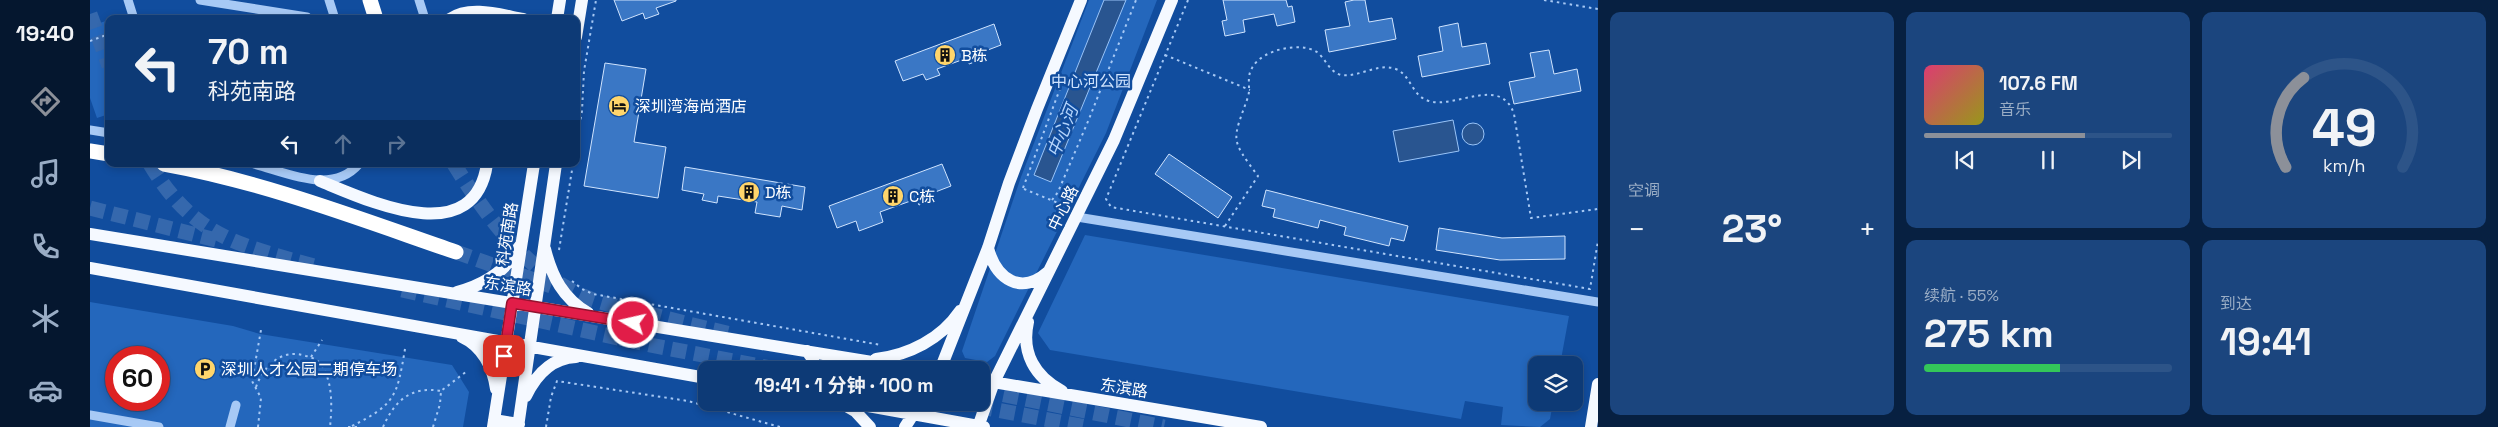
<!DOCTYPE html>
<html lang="zh">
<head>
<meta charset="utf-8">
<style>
  :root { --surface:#0d3a76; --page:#1b457e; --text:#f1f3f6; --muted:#9aadc5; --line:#2d5488; --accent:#8c9099 }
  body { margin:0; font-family:"Space Grotesk","Noto Sans SC",sans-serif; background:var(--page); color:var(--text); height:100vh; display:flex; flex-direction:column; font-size:19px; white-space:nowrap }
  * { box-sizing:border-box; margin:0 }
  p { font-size:16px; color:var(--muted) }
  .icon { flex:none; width:28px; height:28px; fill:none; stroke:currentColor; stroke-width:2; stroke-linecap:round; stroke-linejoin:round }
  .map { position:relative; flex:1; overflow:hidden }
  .panel { display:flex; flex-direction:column; gap:12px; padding:12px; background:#072041; width:900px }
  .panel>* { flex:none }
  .banner { position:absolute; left:15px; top:15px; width:475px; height:152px; border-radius:10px; box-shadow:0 2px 8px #0003,0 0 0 1px var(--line); background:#0d3a76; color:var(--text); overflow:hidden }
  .buttons { position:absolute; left:1438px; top:356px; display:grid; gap:10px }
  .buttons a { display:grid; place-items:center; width:55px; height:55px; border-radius:10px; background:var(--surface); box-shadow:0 2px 8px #0003,0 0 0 1px var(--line); font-size:25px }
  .speed { position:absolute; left:15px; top:346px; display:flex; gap:10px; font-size:25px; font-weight:700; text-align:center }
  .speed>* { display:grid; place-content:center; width:65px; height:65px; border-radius:50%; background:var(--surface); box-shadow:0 2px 8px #0003,0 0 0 1px var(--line); line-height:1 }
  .speed .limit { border:8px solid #d22; background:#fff; color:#111 }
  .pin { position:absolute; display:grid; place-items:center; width:42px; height:42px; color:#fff; margin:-21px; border-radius:10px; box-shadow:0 2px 8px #0006 }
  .me { position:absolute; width:55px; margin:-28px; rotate:279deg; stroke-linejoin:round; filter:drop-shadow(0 0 4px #0008) }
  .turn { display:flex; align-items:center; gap:18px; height:105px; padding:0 20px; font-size:22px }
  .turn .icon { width:65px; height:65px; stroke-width:2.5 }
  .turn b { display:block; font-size:35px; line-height:42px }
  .lanes { display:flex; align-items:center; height:48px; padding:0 20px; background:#0003; justify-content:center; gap:25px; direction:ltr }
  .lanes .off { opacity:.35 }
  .big { font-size:38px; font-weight:700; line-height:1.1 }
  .panel .card { flex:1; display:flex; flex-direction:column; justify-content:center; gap:8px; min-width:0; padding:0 18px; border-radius:10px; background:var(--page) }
  .panel .dial { align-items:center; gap:0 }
  .dial svg { height:130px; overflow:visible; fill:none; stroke:var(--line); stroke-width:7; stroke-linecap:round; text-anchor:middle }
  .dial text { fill:var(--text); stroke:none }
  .song { display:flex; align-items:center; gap:15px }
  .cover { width:60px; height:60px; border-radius:8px; background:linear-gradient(135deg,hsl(340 70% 55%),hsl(60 70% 35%)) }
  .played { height:5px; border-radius:2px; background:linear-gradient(90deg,var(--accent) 65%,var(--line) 65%) }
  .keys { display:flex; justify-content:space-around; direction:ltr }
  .heat { display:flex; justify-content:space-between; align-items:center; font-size:28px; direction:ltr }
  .charge { height:8px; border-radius:4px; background:linear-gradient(90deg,#34c759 55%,var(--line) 0) }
  .panel .tiles { flex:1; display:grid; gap:12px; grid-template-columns:repeat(3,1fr) }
  .card:first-child { grid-row:span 2 }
  .trip { position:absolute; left:608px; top:361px; width:292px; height:50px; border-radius:10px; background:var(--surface); box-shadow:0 2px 8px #0003,0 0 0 1px var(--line); font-weight:700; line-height:50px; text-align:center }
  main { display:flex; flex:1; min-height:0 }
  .tab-bar { display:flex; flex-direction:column; width:90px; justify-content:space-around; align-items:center; background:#05172f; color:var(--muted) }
  .tab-bar .icon { width:35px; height:35px }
  .tab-bar .current { color:var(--accent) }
  .tab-bar b { font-size:22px; color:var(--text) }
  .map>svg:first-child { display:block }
  .green { fill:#2467bc; fill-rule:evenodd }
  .water { fill:#295590; stroke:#99c4f8 }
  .building { fill:#3a77c5; stroke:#d0e4fe }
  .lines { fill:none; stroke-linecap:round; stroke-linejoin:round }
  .highway-tunnel { stroke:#3568ad; stroke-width:15; stroke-dasharray:15 8; stroke-linecap:butt }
  .path { stroke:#a7c9f5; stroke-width:2; stroke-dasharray:2.5 4; stroke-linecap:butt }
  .minor { stroke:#a7c9f5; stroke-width:9 }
  .major { stroke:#f5f9ff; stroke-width:12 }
  .highway { stroke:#fff; stroke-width:15 }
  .route-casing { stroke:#92132f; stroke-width:12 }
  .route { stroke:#e11d48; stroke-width:9 }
  .labels { text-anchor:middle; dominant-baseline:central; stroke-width:5; stroke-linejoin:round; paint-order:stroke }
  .poi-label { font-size:16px; fill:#fff; stroke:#114d9e; text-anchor:start }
  .park-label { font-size:16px; fill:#d0e4fe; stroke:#114d9e }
  .street-label { font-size:16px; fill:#fff; stroke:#114d9e }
  .water-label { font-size:18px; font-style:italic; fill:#b4d4fb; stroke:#114d9e }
</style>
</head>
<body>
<main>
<nav class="tab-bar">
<b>19:40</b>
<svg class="icon current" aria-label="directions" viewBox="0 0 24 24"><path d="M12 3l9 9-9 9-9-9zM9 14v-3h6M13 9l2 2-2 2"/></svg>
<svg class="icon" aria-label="music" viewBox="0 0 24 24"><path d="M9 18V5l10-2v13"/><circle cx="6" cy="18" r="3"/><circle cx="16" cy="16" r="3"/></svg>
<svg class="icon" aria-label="phone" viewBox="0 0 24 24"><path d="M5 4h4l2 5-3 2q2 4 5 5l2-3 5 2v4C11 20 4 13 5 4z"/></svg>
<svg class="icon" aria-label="climate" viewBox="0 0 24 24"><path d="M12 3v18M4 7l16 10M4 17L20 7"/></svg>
<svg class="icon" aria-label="car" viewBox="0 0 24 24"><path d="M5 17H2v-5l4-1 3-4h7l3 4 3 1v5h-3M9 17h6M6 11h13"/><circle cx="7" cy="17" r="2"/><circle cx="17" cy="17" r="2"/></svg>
</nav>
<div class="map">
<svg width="1508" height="427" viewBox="0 0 1508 427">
  <rect width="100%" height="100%" fill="#114d9e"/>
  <path class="green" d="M999 0H1067L1016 133 905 356 897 362 875 358 872 351 931 177Z
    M19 20V114L7 118 0 98V26Z
    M995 235 1479 316 1470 365H1446V402L1463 403 1460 419 1450 427 1411 425 1413 407 1375 401 1371 419 960 350 948 333Z
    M0 302 143 326 170 334 362 365 379 392 373 427H0ZM26 358H69V400H26Z"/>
  <path class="water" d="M1014 0H1036L961 182 944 175Z
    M1363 120 1369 151 1309 162 1303 131Z
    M1372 134a11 11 0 1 1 22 0a11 11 0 1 1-22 0Z"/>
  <path class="building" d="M524 0H586V1L566 8 569 14 555 19 553 13 532 21Z
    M1133 0H1196L1198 7 1202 6 1205 22 1187 26 1184 14 1153 20 1155 32 1135 36 1132 21 1137 20Z
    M1264 0H1275L1279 22 1302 18 1306 39 1239 52 1235 30 1260 26 1255 2Z
    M1368 23 1372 47 1396 43 1400 64 1332 77 1328 56 1353 51 1349 27Z
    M904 24 911 45 890 53 893 59 879 64 877 58 847 69 850 75 836 80 833 74 813 81 805 61Z
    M1459 50 1464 74 1487 69 1491 91 1424 104 1419 82 1445 77 1440 53Z
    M515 63 556 69 544 142 576 147 568 198 494 186Z
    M1079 154 1142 197 1128 218 1065 174Z
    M852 164 861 186 840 194 842 200 829 205 826 199 790 212 793 222 769 231 766 221 747 228 739 206Z
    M595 167 715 187 712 210 692 206 690 217 665 213 667 202 628 196 627 203 612 200 614 194 592 190Z
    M1176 190 1318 226 1314 241 1301 238 1299 246 1254 235 1256 227 1230 220 1228 228 1183 217 1185 209 1172 206Z
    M1349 228 1412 238 1475 236V259L1410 260 1346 250Z"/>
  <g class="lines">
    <path class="highway-tunnel" d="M0 14 19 66
      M60 164C103 236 148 245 224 266
      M364 164C396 215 435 271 493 296 510 303 529 307 548 311 579 319 610 327 641 334
      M0 208 130 241
      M366 252 461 286
      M312 290 560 345 691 370
      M891 390 1074 427
      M865 402 996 427"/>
    <path class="path" d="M1098 0 1016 199 1021 207 1500 289 1508 241
      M1454 0 1508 9
      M0 41 19 34
      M1075 55 1160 90
      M486 145 492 111 494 71 506 0
      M933 188 971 86
      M934 189 978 207
      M962 200 968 192 999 119 1046 0
      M1135 226 1168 176C1140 138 1142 142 1158 97 1161 87 1156 78 1162 68 1171 50 1210 41 1227 52 1236 59 1239 72 1251 75 1269 78 1290 61 1308 70 1322 78 1322 96 1339 101 1366 109 1411 75 1424 114L1441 218 1508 209
      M469 250 483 164
      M482 281 492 289 503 294 791 345
      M221 357 232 340
      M166 387C174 365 192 348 216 356 222 357 229 361 232 366 243 383 242 408 240 427
      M262 426C306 404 307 396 315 349
      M168 427 171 398 162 381 171 330
      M258 427H269
      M293 427C305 400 321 386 351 391
      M343 427 350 404 351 391 377 371
      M456 427 461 397 467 381 598 401 690 427"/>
    <path class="minor" d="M38 0 44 19
      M110 0 217 17
      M239 0 245 19
      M329 0 335 19
      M0 130 19 133
      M164 164C198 173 242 195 269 164
      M987 217 1508 302
      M0 415 69 427
      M140 427 146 405"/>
    <path class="major" d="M360 19C380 5 411 15 433 19
      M467 19 470 0
      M486 37 492 0
      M230 181C279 201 384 251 397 164
      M0 234 831 370
      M898 248C906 279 931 296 958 272
      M455 249C462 277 473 298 498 313
      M0 268 616 378
      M367 292C393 285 416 272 429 247
      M938 322C931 353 945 377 972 391
      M372 337C392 346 403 367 406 389
      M717 351 722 358 726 370
      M786 359C819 355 851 339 870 311
      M850 370 898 248 919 183 947 109 991 0
      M891 380 1171 427
      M436 396C446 375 462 358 486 357
      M756 402 894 427
      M753 404 765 411 780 427
      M404 420 429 424
      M403 427 444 164
      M428 427 466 164
      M815 427 831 402
      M888 427 904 382 1024 140 1082 0
      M1501 427 1508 384"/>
    <path class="highway" d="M280 0 286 19
      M0 151 19 154
      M74 164C174 182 270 219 366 252"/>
  </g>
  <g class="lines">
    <g class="route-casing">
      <path id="route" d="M414 356 422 303 543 323"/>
    </g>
    <use href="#route" class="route"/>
  </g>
  <defs>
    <g id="building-disc" transform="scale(1.125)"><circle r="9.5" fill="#ffd56b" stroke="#114d9e"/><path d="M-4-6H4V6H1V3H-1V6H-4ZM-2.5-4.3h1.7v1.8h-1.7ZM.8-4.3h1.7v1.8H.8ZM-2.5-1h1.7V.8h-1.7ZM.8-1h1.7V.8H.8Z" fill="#111"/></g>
    <g id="hotel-disc" transform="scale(1.125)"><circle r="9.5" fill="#ffd56b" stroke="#114d9e"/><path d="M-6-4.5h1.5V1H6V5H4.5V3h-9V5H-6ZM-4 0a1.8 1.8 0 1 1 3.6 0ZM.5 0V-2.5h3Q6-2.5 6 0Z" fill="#111"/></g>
    <g id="parking-disc" transform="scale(1.125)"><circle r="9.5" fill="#ffd56b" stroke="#114d9e"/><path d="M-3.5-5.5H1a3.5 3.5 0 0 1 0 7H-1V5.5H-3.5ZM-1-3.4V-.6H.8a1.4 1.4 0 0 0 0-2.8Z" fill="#111"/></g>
  </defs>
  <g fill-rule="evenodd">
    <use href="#building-disc" x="855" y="55"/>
    <use href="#hotel-disc" x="529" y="106"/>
    <use href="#building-disc" x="659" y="192"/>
    <use href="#building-disc" x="803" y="196"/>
    <use href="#parking-disc" x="115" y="369"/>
  </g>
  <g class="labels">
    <g class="poi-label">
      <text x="871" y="55">B栋</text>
      <text x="545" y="106">深圳湾海尚酒店</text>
      <text x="675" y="192">D栋</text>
      <text x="819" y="196">C栋</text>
      <text x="131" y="369">深圳人才公园二期停车场</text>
    </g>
    <g class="park-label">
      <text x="1001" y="81">中心河公园</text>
    </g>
    <g class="street-label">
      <text transform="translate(973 208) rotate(-64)">中心路</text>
      <text transform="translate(417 234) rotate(-81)">科苑南路</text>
      <text transform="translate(418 286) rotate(9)">东滨路</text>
      <text transform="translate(1034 388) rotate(9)">东滨路</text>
    </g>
    <g class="water-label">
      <text transform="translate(972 131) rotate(-68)">中心河</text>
    </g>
  </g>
</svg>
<div class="buttons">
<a><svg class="icon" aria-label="layers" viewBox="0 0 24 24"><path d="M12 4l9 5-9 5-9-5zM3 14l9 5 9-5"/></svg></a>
</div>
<div class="speed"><div class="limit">60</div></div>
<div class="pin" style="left:414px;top:356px;background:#d93025"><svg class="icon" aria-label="arrive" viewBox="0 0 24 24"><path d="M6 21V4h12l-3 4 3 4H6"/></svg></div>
<svg class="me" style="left:543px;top:323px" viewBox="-20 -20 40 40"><circle r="17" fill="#e11d48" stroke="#fff" stroke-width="3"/><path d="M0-11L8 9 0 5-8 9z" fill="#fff"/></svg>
<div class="trip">19:41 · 1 分钟 · 100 m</div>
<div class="banner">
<div class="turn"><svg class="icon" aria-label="left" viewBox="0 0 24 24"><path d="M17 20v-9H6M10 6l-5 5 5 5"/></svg><div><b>70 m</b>科苑南路</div></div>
<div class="lanes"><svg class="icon" aria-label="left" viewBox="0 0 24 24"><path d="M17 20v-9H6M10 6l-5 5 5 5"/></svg><svg class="icon off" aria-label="ahead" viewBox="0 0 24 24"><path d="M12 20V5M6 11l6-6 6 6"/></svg><svg class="icon off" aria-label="right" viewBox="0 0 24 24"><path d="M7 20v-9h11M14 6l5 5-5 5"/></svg></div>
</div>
</div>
<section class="panel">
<div class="tiles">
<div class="card"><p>空调</p>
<div class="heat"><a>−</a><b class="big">23°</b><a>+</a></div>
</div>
<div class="card">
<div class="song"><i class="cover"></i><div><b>107.6 FM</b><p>音乐</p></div></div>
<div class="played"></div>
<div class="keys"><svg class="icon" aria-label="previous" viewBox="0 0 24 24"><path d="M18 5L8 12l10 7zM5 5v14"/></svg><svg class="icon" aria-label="pause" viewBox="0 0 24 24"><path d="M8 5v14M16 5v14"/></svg><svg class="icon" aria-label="next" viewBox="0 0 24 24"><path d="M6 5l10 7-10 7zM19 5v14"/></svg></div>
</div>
<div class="card dial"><svg viewBox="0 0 100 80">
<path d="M14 69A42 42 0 1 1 86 69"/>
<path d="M14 69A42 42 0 0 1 25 14" stroke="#8c9099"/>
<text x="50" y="56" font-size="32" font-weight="700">49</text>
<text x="50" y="72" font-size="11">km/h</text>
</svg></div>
<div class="card"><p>续航 · 55%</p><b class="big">275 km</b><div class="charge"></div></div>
<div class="card"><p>到达</p><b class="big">19:41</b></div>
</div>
</section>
</main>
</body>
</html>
